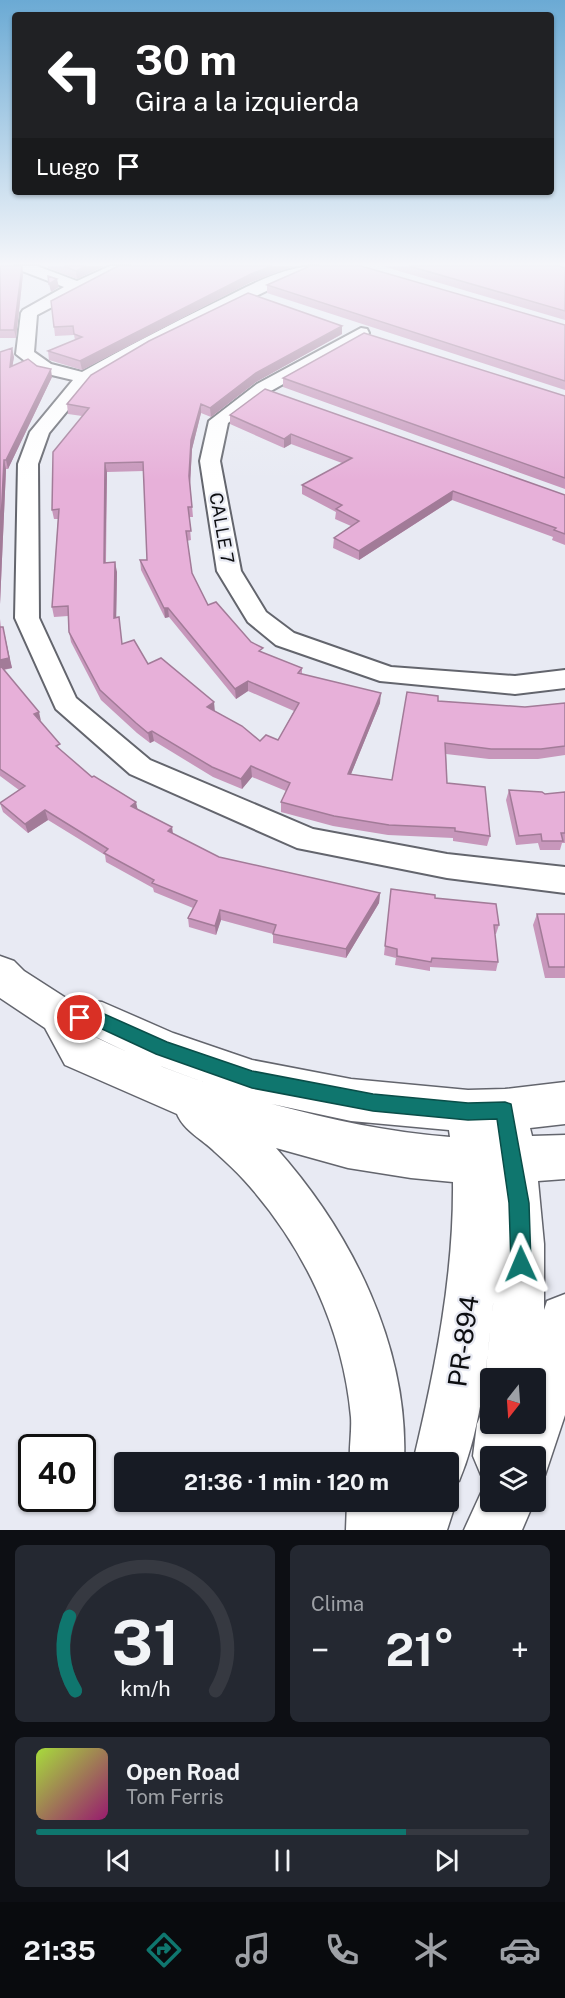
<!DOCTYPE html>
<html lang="es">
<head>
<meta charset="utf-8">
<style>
  :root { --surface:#171b24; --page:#242831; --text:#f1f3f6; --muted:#9ea1a6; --line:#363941; --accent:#0f766e }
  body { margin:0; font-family:"Public Sans",sans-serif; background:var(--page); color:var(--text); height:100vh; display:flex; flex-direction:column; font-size:22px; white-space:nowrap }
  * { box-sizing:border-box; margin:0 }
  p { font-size:20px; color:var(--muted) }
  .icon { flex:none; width:33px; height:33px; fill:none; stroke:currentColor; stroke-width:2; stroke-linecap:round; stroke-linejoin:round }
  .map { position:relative; height:1530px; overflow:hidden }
  .side { display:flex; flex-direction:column; gap:15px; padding:15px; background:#0d0f14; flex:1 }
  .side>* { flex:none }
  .hud { position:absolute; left:12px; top:12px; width:542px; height:183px; border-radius:6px; box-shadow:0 2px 4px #0004; background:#202124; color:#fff; overflow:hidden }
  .needle { width:39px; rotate:197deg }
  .buttons { position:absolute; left:480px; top:1368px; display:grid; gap:12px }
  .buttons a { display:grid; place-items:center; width:66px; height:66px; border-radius:6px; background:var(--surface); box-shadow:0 2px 4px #0004; font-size:30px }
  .speed { position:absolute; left:18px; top:1434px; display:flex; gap:12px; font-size:30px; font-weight:700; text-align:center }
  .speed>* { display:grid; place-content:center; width:78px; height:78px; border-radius:50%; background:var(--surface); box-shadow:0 2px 4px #0004; line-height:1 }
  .speed .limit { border:3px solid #111; border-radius:9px; background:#fff; color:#111 }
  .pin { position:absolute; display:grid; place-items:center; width:51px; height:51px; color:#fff; margin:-26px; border:3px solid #fff; border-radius:50%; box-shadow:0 2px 6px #0007 }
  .me { position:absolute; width:66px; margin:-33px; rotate:359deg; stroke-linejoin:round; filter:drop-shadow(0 0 4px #0008) }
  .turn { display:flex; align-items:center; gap:21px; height:126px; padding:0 24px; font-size:27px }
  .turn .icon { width:78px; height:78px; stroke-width:2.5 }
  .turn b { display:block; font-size:42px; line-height:51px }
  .then { display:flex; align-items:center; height:57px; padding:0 24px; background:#0003; gap:12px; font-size:22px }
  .big { font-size:45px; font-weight:700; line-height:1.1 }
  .side .tile { flex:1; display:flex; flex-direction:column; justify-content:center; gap:9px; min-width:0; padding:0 21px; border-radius:9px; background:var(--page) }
  .side .dial { align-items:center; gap:0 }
  .dial svg { height:156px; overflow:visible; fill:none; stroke:var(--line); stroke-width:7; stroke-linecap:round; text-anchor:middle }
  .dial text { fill:var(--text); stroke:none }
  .song { display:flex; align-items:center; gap:18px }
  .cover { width:72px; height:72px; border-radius:9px; background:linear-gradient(135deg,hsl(80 70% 55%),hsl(320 70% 35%)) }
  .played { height:6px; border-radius:3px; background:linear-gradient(90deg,var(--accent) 75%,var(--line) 75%) }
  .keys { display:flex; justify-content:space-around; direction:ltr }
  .heat { display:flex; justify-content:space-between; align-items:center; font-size:33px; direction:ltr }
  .side .tiles { flex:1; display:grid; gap:15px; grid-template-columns:1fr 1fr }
  .tile:last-child { grid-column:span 2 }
  .trip { position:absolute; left:114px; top:1452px; width:345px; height:60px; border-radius:6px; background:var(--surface); box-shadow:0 2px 4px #0004; font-weight:700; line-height:60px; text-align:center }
  .tabs { display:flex; height:96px; justify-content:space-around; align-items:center; background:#090b0e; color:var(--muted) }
  .tabs .icon { width:42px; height:42px }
  .tabs .active { color:var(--accent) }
  .tabs b { font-size:27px; color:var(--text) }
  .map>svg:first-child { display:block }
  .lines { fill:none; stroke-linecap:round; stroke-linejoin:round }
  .street-casing { stroke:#63656d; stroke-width:4 }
  .secondary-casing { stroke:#63656d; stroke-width:3 }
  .street { fill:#fff; fill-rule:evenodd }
  .secondary { fill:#fff; fill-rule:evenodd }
  .wall { fill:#c797bb; fill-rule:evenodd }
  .shaded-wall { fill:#a27b98 }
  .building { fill:#e7b0d9; stroke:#a27b98; stroke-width:1.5; fill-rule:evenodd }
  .route { fill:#0f766e; stroke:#0a4d48; stroke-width:1.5 }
  .labels { text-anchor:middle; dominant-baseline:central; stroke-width:4.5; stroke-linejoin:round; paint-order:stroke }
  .far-street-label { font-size:18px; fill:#0d0e11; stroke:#e8eaf3 }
  .near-street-label { font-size:26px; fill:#0d0e11; stroke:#e8eaf3 }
</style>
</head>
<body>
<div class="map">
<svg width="565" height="1530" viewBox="0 0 565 1530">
  <rect width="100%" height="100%" fill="#e8eaf3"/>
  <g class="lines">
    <g class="street-casing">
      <path id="street" d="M15 266H37L77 281 110 266H130L37 315 34 352 51 364 82 372C126 347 169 325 214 303 247 287 282 266 318 266L149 348 91 382 49 433 38 464 39 618 76 698 150 760 313 829 447 854 565 867V893L447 878 297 848 130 774 56 709 15 618 18 464 30 432 73 380 39 372 16 354 21 313 23 310 64 287 17 269Z
        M361 328 367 329 369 333 367 337 269 392 228 423 220 461 241 571 266 612 294 633 391 667 515 676 565 670V688L515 694 380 681 276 645 248 622 217 571 200 461 209 421 257 384Z"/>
    </g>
    <g class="secondary-casing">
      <path id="secondary" d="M0 956 14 961 24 971 66 998 102 1002 173 1033 252 1060 351 1079 468 1090 505 1089 565 1082V1124L530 1128 532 1136 565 1135V1179L538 1181 544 1244V1310L547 1301 565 1294V1415L545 1475 536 1479V1456H490V1479L481 1475 473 1456 477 1424 485 1405 490 1403V1424H536V1378H490V1392L485 1378 494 1296C487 1357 483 1424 459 1481L449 1486 456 1502 447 1530H346L347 1502H448V1462H413C435 1370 454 1276 453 1182L411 1178 348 1168 276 1148C352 1233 409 1347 404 1462H350C349 1447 352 1432 351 1417 343 1329 304 1246 244 1180 235 1170 225 1161 215 1152 202 1139 184 1131 177 1114L65 1065 45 1028 0 998ZM95 1037 98 1038 127 1052ZM160 1066 163 1067 211 1085ZM272 1104 351 1121 449 1130 450 1137C387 1132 333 1120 272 1104Z
        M490 1480V1502H534L522 1530H464L486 1482Z"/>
    </g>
    <use href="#street" class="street"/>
    <use href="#secondary" class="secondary"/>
  </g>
  <path class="wall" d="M0 266 23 274 16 338H0Z
    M48 266H104L77 279 48 268Z
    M382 266H560L565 268V320Z
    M291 267 251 282 82 370 49 360 48 351 75 340 74 335 55 336 54 327Z
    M267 285 565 325V390L267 293Z
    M342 334 256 382 211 417 201 413 192 449 190 483 193 517H189L191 540 187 541 192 573 208 605 263 653 302 668V674L380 703 351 774 392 780 438 701 525 707 565 703V755L538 759H489L446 754 447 783 490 836 487 846 453 841V838L388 835 333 826 281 812V802L286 791 252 777 242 789 213 777 154 741 150 743 137 733 101 700 71 642 69 632 68 616 54 617 52 607 58 519H54L52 510 82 416 68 414 67 404ZM144 471 147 560H140L141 570 165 618 169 617 236 699 248 691 294 711 278 740 260 741 215 711 148 664 122 644 116 618 117 572 106 563 107 472Z
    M0 352 14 357 12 366 52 377 8 469H6L0 604Z
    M283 378 565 396V489L283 387Z
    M230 415 565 495V545L552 540 553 537 452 500 359 560 333 548 334 538 351 526 335 519 336 512 302 494V485L342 463 291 444 284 448 230 424Z
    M0 619 1 628 12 668 4 670 61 751 92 777 137 809 172 827 173 834 219 857 380 893 379 903 346 958 273 943V934L221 920 216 935 189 927 188 918 193 908 154 892 153 888 106 862 105 855 48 820 28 833 3 812 0 803 19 790 0 776Z
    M509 790 545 794 565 792V843H562L560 850H540L538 843 516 845 506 800Z
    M391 889 499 925 496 934H495L498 962 496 971 430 967V971L395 965 396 958 384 955Z
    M537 914H565V978H545L533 925Z"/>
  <path class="shaded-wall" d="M22 266 23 274 16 338 14 330Z
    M86 266H104L77 279 76 271Z
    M272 266H299L291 267 251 282 82 370 80 361 251 274Z
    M57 279 59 287 51 292 49 284Z
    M342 326V334L256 382 211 417 210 408 256 373Z
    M12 348 14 357 11 375 10 367Z
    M51 369 52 377 8 469 6 460Z
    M201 404V413L192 449 190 485 189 476 191 440Z
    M291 434V444L284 448V439Z
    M4 460 6 469 0 604V542Z
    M105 463 107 472 105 573 104 563Z
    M453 491 452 500 359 560V551Z
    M115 562 117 572 116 628 114 618Z
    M164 608H168L169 617 165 618Z
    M3 627 12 668 0 670V660Z
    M248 681V691L236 699 235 689Z
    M381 693 380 703 347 784 348 774Z
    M214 702 215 712 207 707Z
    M39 712 41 721 34 714Z
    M152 731 154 741 150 743 148 733Z
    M251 766 252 777 242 789 241 779Z
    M136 802 138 811 131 806Z
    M45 810 48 820 28 833 25 824Z
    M172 827 173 837 168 831Z
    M380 893 379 903 346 958V949Z
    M220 910 221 920 216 935 215 926Z"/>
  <path class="building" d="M0 266H22L14 330H0Z
    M64 266H86L76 271Z
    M118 266H272L251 274 80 361 48 351 82 337 74 334 73 326 54 327 51 301Z
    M310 266H361L565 325V381L267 285Z
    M409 266H560L565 268V311Z
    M48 276 57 279 49 284Z
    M248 293 342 326 256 373 210 408 201 404 191 440 189 476 192 507H188L191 531H186L192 573 208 605 216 602 251 642 263 648 259 651 302 668 298 673 381 693 348 774 392 780 407 692 438 696V701L525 707 565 703V746L541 749H491L445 743 447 783 485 787 490 836 455 831V828L389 825 334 816 281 802 290 783 251 766 241 779 212 767 152 731 148 733 136 723 100 690 69 632 68 606 52 607 59 509 52 510 53 452 89 408 67 404 91 375 149 341ZM143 462 147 560H140L164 608H168L235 689 248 681 299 703 278 740 266 735 260 741 242 726 207 707 214 702 161 658 148 664 134 640 122 644 119 617 114 618 115 562 104 563 105 463Z
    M364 333 565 396V478L283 378Z
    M12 348 10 367 28 359 37 366 51 369 6 460H4L0 542V352Z
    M265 389 565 495V534L554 530 556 528 453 491 359 551 334 538 359 521 336 509 342 505 302 485 352 458 291 434 284 439 230 415Z
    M0 627H3L9 658 0 660Z
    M0 665 39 712 34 714 60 744 56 746 92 777 94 776 136 802 131 806 172 827 168 831 219 857 380 893 346 949 273 934 276 925 220 910 215 926 188 918 197 901 152 883 154 880 104 853 108 849 45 810 25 824 0 803 25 786 0 769Z
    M509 790 542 792 545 794 565 792V833H561L563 841H542L541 834 519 836Z
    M391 889 435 895V898L496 904 499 925H494L498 962 432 958 431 962 397 956V949L385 946Z
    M537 914H565V967H549Z"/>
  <linearGradient id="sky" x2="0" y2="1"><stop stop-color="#6baad4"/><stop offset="0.55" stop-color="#f5f6fa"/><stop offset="1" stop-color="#f5f6fa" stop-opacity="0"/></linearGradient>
  <rect width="565" height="480" fill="url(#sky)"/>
  <path class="route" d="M80 1010 102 1013 167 1042 252 1071 373 1094 468 1103 505 1102 511 1104 529 1203 531 1264 528 1271 521 1274 514 1271 511 1264 509 1203 497 1119 468 1120 373 1111 252 1088 156 1054 100 1028 74 1023 72 1018 74 1012Z"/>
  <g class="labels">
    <g class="far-street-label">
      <text transform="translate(222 528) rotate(80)">CALLE 7</text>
    </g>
    <g class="near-street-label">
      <text transform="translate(463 1341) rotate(-82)">PR-894</text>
    </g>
  </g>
</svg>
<div class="buttons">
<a><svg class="needle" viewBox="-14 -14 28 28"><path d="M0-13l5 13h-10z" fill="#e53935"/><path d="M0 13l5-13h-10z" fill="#9ea1a6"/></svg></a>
<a><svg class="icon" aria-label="layers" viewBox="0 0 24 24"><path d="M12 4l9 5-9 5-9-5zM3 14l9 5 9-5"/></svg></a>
</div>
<div class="speed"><div class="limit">40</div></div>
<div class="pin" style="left:80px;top:1018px;background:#d93025"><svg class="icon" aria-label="arrive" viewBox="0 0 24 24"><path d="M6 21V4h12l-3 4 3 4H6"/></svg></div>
<svg class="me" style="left:521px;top:1264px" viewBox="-20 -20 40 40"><path d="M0-17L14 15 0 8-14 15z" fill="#0f766e" stroke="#fff" stroke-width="4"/></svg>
<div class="trip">21:36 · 1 min · 120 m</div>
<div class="hud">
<div class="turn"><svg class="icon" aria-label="left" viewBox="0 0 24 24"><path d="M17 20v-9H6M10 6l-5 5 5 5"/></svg><div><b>30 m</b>Gira a la izquierda</div></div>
<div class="then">Luego<svg class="icon" aria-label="arrive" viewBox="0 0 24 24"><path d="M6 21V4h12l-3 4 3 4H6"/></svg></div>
</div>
</div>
<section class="side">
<div class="tiles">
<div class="tile dial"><svg viewBox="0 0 100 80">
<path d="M14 69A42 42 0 1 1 86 69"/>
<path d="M14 69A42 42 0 0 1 11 31" stroke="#0f766e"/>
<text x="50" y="56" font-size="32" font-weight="700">31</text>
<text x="50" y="72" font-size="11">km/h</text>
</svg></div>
<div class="tile"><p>Clima</p>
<div class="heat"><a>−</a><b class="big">21°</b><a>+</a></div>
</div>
<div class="tile">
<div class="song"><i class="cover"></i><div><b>Open Road</b><p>Tom Ferris</p></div></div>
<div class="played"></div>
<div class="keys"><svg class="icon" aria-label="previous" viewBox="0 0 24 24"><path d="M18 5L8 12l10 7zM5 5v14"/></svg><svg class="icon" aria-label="pause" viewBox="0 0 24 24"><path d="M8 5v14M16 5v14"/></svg><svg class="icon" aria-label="next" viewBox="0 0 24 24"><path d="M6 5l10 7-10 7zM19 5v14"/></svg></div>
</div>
</div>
</section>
<nav class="tabs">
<b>21:35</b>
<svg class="icon active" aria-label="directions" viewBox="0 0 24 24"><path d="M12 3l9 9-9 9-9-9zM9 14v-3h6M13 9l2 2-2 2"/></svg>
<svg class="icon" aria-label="music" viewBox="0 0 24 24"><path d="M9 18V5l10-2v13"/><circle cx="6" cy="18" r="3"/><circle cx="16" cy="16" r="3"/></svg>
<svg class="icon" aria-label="phone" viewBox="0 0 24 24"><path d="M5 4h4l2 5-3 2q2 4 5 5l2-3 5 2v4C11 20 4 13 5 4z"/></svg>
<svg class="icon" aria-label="climate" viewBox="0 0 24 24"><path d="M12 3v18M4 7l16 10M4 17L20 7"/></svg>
<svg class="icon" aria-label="car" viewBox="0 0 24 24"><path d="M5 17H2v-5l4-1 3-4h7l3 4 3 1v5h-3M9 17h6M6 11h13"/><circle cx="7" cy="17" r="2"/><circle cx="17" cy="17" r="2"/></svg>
</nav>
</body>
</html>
